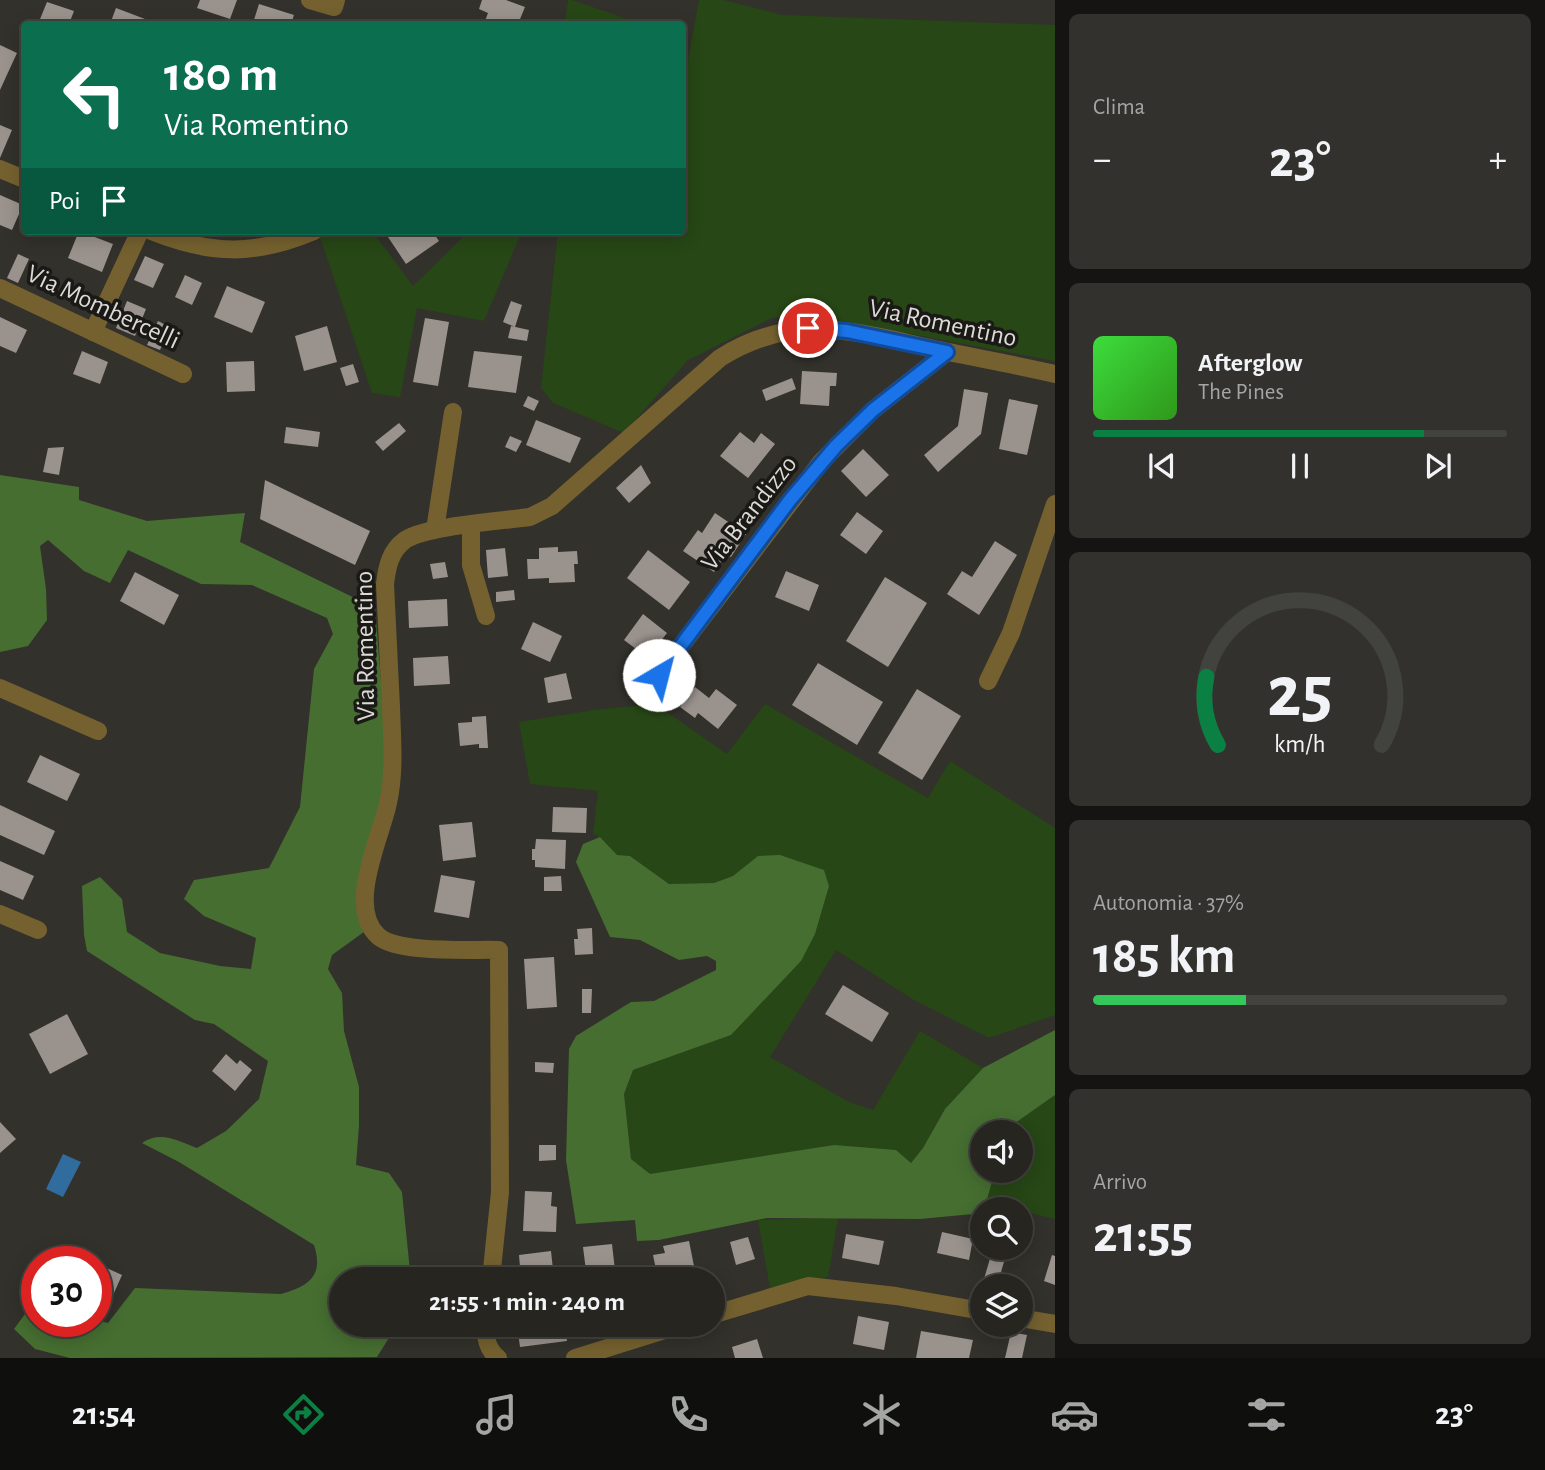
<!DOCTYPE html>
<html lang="it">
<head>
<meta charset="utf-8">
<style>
  :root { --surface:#262520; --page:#32312d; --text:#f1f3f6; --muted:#a4a5a5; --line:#42423e; --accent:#0b8043 }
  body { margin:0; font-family:"Alegreya Sans",sans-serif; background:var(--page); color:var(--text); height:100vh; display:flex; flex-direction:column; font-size:26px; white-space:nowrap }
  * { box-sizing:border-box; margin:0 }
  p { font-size:23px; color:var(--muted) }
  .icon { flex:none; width:38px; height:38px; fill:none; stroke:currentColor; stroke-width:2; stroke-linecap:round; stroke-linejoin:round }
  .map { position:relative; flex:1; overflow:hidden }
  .sheet { display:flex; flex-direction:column; gap:14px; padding:14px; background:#151412; width:490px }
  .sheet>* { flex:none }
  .banner { position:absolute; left:21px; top:21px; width:665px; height:214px; border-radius:7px; box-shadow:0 4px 18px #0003,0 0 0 2px var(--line); background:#0b6e4f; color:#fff; overflow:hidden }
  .controls { position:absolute; left:970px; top:1120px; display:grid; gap:14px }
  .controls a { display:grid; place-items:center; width:63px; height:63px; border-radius:50%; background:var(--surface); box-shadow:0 4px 18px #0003,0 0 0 2px var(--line); font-size:35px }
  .speed { position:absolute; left:21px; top:1246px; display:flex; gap:14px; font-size:35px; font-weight:700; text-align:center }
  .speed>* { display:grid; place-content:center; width:91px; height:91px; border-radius:50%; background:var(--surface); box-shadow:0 4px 18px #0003,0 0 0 2px var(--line); line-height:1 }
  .speed .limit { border:10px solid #d22; background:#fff; color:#111 }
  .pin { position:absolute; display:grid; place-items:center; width:60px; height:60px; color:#fff; margin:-30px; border:4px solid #fff; border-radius:50%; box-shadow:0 2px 7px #0007 }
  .me { position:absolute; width:77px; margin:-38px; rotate:37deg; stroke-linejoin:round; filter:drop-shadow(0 0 5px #0008) }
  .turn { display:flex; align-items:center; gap:24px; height:147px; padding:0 28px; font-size:32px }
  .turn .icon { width:91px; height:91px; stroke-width:2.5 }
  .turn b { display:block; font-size:49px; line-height:60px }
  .then { display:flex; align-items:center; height:66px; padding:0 28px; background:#0003; gap:14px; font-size:26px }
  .big { font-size:52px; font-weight:700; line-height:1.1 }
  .sheet .widget { flex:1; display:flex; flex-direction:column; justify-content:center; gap:10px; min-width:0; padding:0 24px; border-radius:10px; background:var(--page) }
  .sheet .dial { align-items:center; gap:0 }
  .dial svg { height:182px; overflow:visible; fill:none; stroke:var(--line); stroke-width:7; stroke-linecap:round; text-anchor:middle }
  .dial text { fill:var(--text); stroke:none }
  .song { display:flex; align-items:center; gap:21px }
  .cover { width:84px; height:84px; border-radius:10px; background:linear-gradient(135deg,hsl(120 70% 55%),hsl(110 70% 35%)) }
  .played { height:7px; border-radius:4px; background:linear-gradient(90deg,var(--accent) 80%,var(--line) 80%) }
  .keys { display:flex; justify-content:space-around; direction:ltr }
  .heat { display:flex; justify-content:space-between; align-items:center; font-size:38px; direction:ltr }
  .charge { height:10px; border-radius:5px; background:linear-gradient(90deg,#34c759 37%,var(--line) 0) }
  .trip { position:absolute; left:329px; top:1267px; width:396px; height:70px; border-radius:35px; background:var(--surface); box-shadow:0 4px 18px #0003,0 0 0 2px var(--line); font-weight:700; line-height:70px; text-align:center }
  .dock { display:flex; height:112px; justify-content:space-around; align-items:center; background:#0f0f0d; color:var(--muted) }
  .dock .icon { width:49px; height:49px }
  .dock .current { color:var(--accent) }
  .dock b { font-size:32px; color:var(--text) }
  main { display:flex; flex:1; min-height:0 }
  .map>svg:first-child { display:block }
  .green { fill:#274716 }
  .forest { fill:#466e31 }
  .water { fill:#316c9f }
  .building { fill:#9a928d }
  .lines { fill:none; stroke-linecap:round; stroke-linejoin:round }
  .minor { stroke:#75612f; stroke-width:18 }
  .route-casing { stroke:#114b97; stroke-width:18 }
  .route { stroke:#1a73e8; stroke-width:12 }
  .labels { text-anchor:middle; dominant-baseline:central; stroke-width:7; stroke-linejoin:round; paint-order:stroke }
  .street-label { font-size:26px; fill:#dbdad6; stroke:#1a1916 }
</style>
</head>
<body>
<main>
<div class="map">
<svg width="1055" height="1358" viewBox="0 0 1055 1358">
  <rect width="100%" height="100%" fill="#33312b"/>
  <path class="green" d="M568 0H572L642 24H565Z
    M699 0H724L782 15 1055 25V361L814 316 772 318 688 360 624 433 553 403 541 388 558 231H682L683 58 688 59Z
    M331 231H372L413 286 469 231H522L484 321 417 308 400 397 372 393 320 237Z
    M655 704 727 754 765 704 928 798 950 761 1055 828V1015L989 1038 914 1000 836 950 770 1057 849 1102 873 1110 920 1031 983 1068 945 1109 923 1148 911 1163 896 1150 723 1164 650 1175 631 1159 624 1094 633 1070 731 1035 815 934 829 886 824 870 758 856 733 876 714 883 669 884 630 856 617 855 600 837 593 834 598 791 530 784 519 722 594 710Z
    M1055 1095V1219L986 1203 995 1171H1020V1132H1006L1018 1121Z
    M838 1218 828 1277 770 1288 758 1220Z"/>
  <path class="forest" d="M0 475 79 487V500L147 521 245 513 240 542 375 608 387 755 368 929 332 955 328 969 342 993 344 1031 359 1087V1126L356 1165 389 1173 402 1192 410 1271 409 1279H341V1325H397L377 1357 70 1358 35 1349 14 1329 25 1314 37 1305V1321L96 1320 108 1323 135 1288 281 1294C309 1286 324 1276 314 1245L179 1162 142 1143C160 1130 178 1141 197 1148L226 1131 259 1099 268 1061 214 1024 195 1020 87 951 84 935 82 886 100 877 122 899 127 932 160 953 220 966 251 969 256 938 204 916 184 899 194 880 269 868 300 807 314 669 333 634 327 618 252 585 201 584 128 550 110 583 84 571 48 540 40 546 46 589 47 620 28 646 0 652Z
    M600 837 617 855 630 856 669 884 714 883 733 876 758 856 780 855 824 870 829 886 815 934 801 961 731 1035 633 1070 624 1094 631 1159 650 1174 834 1145 896 1150 911 1163 923 1148 945 1109 983 1068 1055 1030V1095L1018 1121 1006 1132H982V1171H995L986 1203 973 1214 920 1219 767 1218 659 1240 637 1241 635 1220 576 1224 566 1160 569 1049 576 1036 631 1002 654 1001 716 970V961L707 956 679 960 640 940 610 937 576 862 583 844Z"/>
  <path class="water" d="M63 1154 81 1162 63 1197 46 1189Z"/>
  <path class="building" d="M200 0H237L230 19 197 8Z
    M482 0H506L525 7 518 24H497L485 21 488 13 479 9Z
    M47 2 74 11 69 24H38Z
    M259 4 294 15 291 24 253 23Z
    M116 8 145 19 143 24H110Z
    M0 45 17 53 0 90Z
    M0 125 12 130 0 158Z
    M0 195 23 205 12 230 0 225Z
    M79 231 113 244 102 272 68 258Z
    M384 231H432L439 241 406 264Z
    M18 254 29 259 18 283 7 278Z
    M145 256 164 264 153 288 134 280Z
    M185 275 202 283 192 305 175 297Z
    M227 286 265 302 252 333 214 317Z
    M127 301 146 309 135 336 116 328Z
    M511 301 522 305 515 327 503 322Z
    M0 317 27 330 16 353 0 346Z
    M425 318 449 322 438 386 413 382Z
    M158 321 170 327 160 350 147 345Z
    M327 326 337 362 304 371 295 336Z
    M511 326 529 330 527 341 508 338Z
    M82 351 108 362 100 384 73 374Z
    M474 351 522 356 516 393 468 387Z
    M254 361 255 391 227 392 226 362Z
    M353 364 359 382 346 386 340 368Z
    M802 371 837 373 836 386H830L829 406 800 404Z
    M792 378 796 389 766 401 762 390Z
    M964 389 988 393 981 434 938 472 924 455 958 426Z
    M528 396 539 401 534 411 523 406Z
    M1009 399 1038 405 1027 455 999 449Z
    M536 420 581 438 570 463 526 445Z
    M399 423 406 431 383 451 375 442Z
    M286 427 320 432 318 447 284 443Z
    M740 432 754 443 761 433 775 444 748 478 720 456Z
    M510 436 522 441 516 452 505 447Z
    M64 447 59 475 43 472 48 448Z
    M863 449 889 475 866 497 841 471Z
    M641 465 651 483 629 503 616 488Z
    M265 480 370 531 355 565 260 519Z
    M857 512 883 531 866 554 840 535Z
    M715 513 746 534 731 557 726 554 714 572 683 551 698 530 702 533Z
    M995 541 1017 555 979 615 947 594 962 571 972 577Z
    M558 547V552L577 551 578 564H574L575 582 549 583V578L528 579 527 559H539V548Z
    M505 548 508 576 488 578 486 550Z
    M648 550 690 582 669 610 627 578Z
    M445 562 448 577 433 579 430 564Z
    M786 571 819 585 809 611 775 597Z
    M135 572 179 595 164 625 120 601Z
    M885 577 927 603 888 667 846 641Z
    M514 590 515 600 496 602V592Z
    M447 599 448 626 409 628 408 601Z
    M643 614 667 633 648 658 624 640Z
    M533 622 562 636 550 662 521 649Z
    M448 656 450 684 414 686 413 658Z
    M818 663 883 702 857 745 792 705Z
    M566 673 572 699 548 703 544 678Z
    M695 687 709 698 716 689 737 705 718 729 698 713 695 718 680 707Z
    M917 689 961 716 922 780 878 753Z
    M486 716 488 748H479V744L460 746 458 723 472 722V717Z
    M40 755 80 774 67 801 27 782Z
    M0 805 55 831 44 855 0 835Z
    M553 807 587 808 586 833 552 832Z
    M472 822 476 857 443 861 439 825Z
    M536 839 566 840 565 869 535 867V860H532V849H535Z
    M0 861 34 876 23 900 0 890Z
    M441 875 475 881 469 918 434 912Z
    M561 876 562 891H544V877Z
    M592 928 593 954 575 955 574 939H578L577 929Z
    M554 957 557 1007 527 1009 524 959Z
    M843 985 889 1013 872 1042 825 1014Z
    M582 989H592L591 1013H582Z
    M67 1014 88 1054 50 1074 29 1034Z
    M226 1054 237 1064 240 1060 252 1070 235 1091 212 1071Z
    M535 1062 554 1063 553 1073 535 1072Z
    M0 1122 16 1139 0 1153Z
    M539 1145H556V1160L539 1161Z
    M525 1191 552 1192 551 1206 557 1207 556 1232 523 1231Z
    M942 1232 973 1239 969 1260 937 1253Z
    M846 1234 884 1241 879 1265 842 1258Z
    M748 1237 755 1259 736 1265 730 1242Z
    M689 1241 694 1266 683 1268 684 1275 658 1279 653 1255 665 1253 663 1246Z
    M612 1244 616 1279H587L583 1247Z
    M993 1248H1008L997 1286H982Z
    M551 1251 554 1279H521L519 1255Z
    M1052 1255 1055 1256V1285L1044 1281Z
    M100 1265 122 1275 106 1311 96 1306V1273Z
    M858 1316 889 1322 884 1350 853 1344Z
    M517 1325H572V1331H566L567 1341 520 1347Z
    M921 1331 973 1340 969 1358H916Z
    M1011 1332 1027 1335 1022 1358H1005Z
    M757 1339 763 1358H735L732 1347Z"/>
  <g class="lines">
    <path class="minor" d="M310 0 334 7 336 0
      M0 169 24 179
      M151 231C211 255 255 256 314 231
      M0 288 183 374
      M93 332 140 231
      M471 526V565L486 616
      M435 530 453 412
      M988 681 1011 633 1055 504
      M0 688 98 731
      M642 697 822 461 873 410 947 352
      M0 914 38 930
      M491 1279 500 1192 499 950C472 949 398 954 378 936 346 907 381 837 388 803 395 772 392 739 391 707 389 666 387 625 385 584 387 567 390 551 405 540 425 526 502 521 530 517L552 506 720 358C795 310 859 333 939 350 977 358 1016 365 1055 374
      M712 1315 808 1286 896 1296 982 1311
      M1020 1318 1055 1324
      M486 1325C485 1338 487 1349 498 1358
      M575 1358 681 1325"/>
  </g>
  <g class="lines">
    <g class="route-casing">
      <path id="route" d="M659 675 790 500 836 446 873 410 947 352 847 331 808 328"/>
    </g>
    <use href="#route" class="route"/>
  </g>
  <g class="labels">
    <g class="street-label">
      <text transform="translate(103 307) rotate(25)">Via Mombercelli</text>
      <text transform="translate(943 323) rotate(12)">Via Romentino</text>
      <text transform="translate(749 513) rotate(-52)">Via Brandizzo</text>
      <text transform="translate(365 646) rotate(-91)">Via Romentino</text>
    </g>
  </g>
</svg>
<div class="controls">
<a><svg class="icon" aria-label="sound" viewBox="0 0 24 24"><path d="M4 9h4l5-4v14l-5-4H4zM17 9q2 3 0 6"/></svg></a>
<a><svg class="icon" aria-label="search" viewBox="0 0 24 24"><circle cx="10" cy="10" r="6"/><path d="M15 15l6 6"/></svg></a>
<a><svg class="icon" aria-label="layers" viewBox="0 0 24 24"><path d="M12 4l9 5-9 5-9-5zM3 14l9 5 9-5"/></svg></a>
</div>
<div class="speed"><div class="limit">30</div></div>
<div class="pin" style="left:808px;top:328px;background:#d93025"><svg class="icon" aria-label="arrive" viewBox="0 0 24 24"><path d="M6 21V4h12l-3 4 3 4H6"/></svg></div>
<svg class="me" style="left:659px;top:675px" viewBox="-20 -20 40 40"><circle r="19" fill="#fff"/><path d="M0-13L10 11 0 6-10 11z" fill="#1a73e8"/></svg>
<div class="trip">21:55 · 1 min · 240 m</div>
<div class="banner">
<div class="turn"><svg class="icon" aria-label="left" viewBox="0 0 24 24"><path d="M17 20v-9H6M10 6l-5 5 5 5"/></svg><div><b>180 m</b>Via Romentino</div></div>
<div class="then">Poi<svg class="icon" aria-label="arrive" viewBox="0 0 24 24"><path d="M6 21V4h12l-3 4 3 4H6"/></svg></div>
</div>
</div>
<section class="sheet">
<div class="widget"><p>Clima</p>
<div class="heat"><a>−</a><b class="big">23°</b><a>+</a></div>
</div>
<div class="widget">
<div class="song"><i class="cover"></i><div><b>Afterglow</b><p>The Pines</p></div></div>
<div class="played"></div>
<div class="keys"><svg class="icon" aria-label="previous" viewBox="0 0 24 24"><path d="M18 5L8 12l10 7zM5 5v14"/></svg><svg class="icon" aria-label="pause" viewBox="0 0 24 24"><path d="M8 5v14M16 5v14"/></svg><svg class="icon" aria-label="next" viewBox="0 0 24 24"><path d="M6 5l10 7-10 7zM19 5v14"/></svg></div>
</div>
<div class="widget dial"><svg viewBox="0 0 100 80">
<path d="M14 69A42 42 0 1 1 86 69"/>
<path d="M14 69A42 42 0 0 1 9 39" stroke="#0b8043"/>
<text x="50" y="56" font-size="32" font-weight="700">25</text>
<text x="50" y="72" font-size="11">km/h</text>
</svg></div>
<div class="widget"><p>Autonomia · 37%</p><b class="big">185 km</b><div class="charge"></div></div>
<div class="widget"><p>Arrivo</p><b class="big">21:55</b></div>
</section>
</main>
<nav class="dock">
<b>21:54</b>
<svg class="icon current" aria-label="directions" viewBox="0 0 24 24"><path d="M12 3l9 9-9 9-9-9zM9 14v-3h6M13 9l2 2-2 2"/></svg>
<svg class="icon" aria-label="music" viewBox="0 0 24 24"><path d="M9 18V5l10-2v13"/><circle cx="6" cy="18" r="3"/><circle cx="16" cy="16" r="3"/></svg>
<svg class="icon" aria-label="phone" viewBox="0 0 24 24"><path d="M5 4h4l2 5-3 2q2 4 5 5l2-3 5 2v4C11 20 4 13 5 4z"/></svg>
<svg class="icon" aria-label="climate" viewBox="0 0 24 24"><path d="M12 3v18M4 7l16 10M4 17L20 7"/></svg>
<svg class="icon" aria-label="car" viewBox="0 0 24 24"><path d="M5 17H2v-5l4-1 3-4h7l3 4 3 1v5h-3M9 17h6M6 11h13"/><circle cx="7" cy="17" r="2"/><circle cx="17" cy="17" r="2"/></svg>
<svg class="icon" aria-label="filters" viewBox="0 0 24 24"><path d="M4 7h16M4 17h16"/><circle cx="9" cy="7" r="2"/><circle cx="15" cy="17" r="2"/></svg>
<b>23°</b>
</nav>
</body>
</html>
